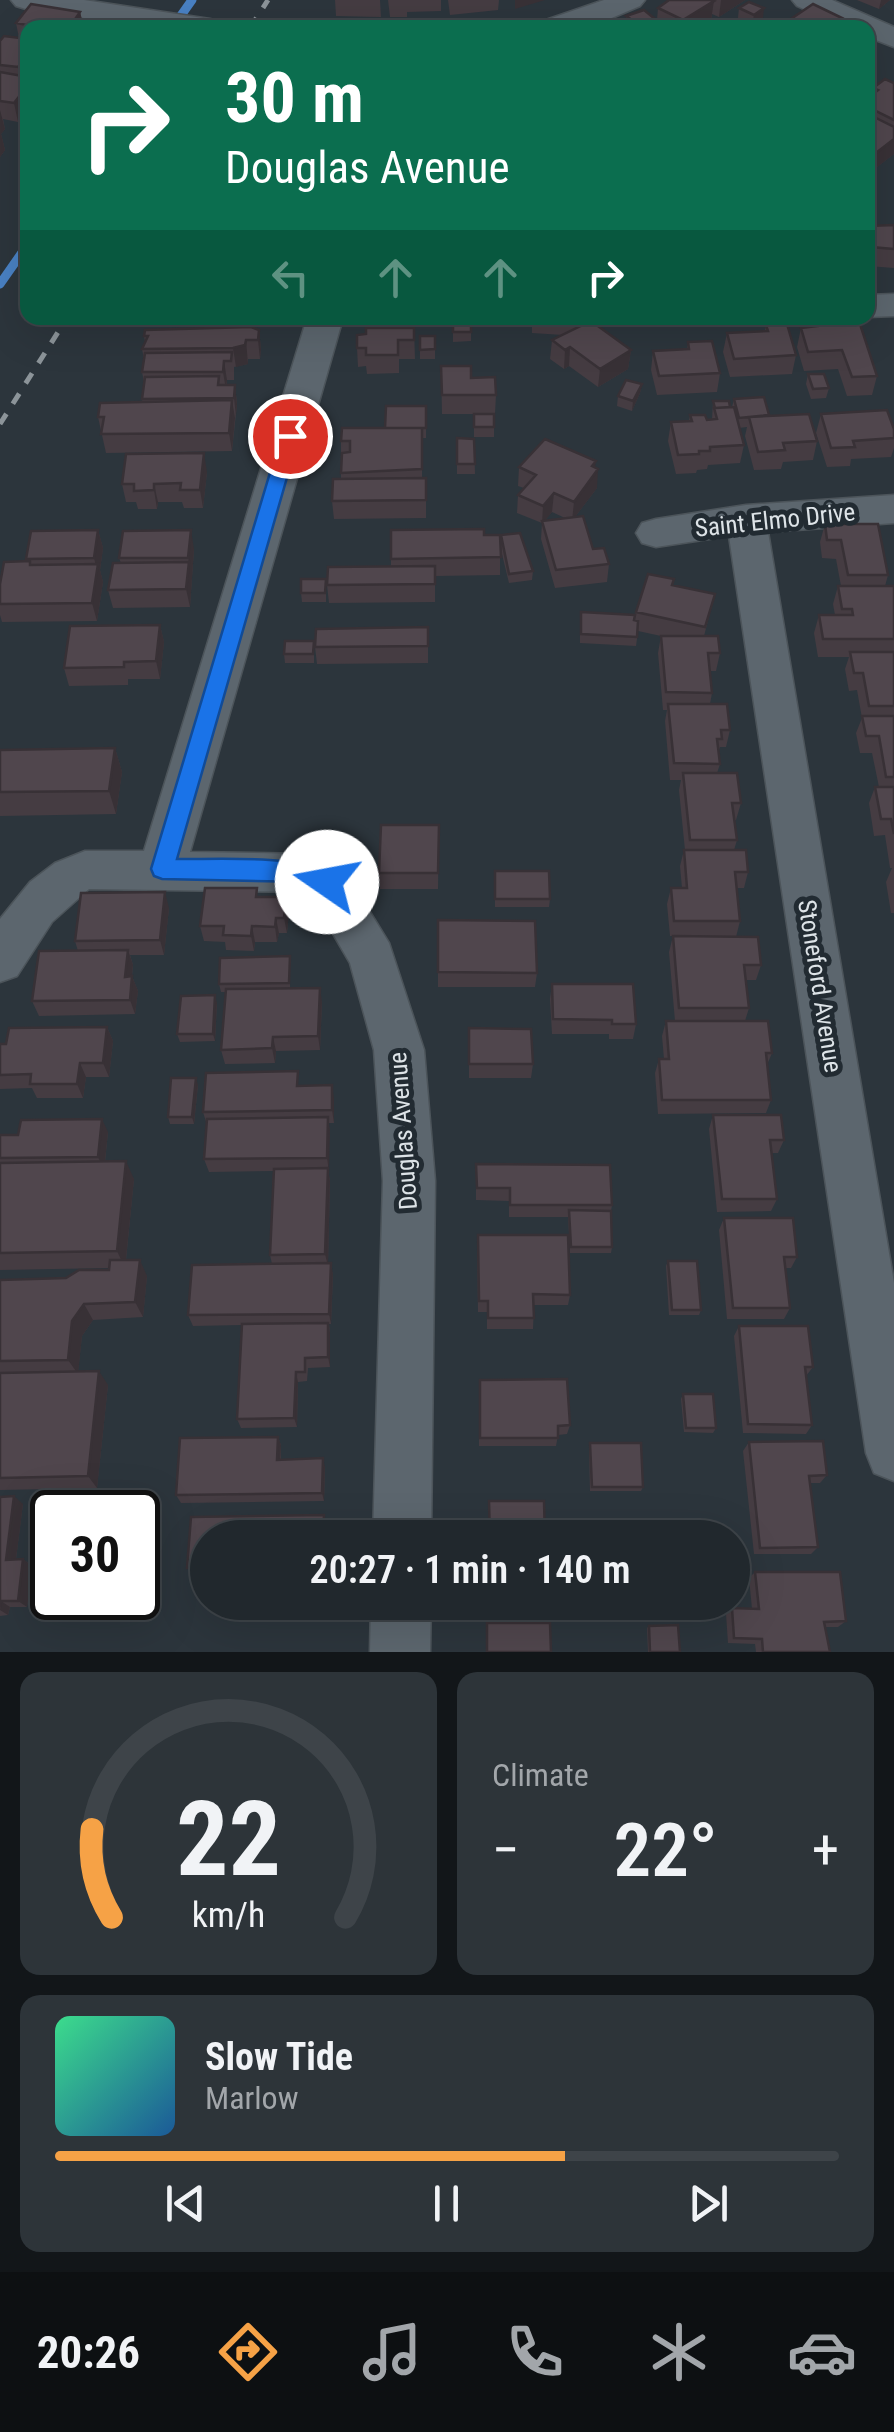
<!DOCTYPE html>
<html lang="en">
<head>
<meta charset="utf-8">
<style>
  :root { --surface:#21282d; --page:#2d3439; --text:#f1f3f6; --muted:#a2a6aa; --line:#3e4449; --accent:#f6a246 }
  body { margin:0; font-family:"Roboto Condensed",sans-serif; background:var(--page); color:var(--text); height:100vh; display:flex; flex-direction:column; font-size:38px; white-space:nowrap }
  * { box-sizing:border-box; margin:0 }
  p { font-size:32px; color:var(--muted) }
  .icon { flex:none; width:55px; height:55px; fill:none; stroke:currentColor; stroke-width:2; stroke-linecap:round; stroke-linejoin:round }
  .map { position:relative; height:1652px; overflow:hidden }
  .drawer { display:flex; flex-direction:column; gap:20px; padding:20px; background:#121619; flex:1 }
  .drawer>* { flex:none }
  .guide { position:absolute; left:20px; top:20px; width:855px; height:305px; border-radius:20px; box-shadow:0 10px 40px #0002,0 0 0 2px var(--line); background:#0b6e4f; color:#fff; overflow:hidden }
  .speed { position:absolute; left:30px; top:1490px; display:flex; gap:20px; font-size:50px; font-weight:700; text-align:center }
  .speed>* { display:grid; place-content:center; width:130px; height:130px; border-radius:50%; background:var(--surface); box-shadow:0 10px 40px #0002,0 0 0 2px var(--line); line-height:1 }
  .speed .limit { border:5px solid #111; border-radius:15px; background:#fff; color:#111 }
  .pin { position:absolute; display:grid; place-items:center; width:85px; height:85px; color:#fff; margin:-42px; border:5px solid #fff; border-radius:50%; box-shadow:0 2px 10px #0007 }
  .me { position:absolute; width:110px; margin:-55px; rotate:282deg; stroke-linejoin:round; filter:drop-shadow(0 0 8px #0008) }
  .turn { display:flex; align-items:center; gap:35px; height:210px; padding:0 40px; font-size:45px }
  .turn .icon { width:130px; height:130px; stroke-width:2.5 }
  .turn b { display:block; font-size:70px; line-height:85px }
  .lanes { display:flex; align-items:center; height:95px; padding:0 40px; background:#0003; justify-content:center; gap:50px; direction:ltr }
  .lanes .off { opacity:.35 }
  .big { font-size:75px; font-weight:600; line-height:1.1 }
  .drawer .widget { flex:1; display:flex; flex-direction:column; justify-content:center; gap:15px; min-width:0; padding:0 35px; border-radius:20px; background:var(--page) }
  .drawer .dial { align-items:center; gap:0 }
  .dial svg { height:260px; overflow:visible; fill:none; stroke:var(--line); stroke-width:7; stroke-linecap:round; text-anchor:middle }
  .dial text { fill:var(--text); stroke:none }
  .song { display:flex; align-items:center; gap:30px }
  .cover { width:120px; height:120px; border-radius:15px; background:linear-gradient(135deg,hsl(150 70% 55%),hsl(210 70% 35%)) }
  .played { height:10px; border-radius:5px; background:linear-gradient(90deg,var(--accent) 65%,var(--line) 65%) }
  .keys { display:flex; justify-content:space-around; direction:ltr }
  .heat { display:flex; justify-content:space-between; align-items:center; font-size:55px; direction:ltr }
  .drawer .tiles { flex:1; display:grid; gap:20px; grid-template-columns:1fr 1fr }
  .widget:last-child { grid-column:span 2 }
  .trip { position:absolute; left:190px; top:1520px; width:560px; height:100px; border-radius:50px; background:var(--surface); box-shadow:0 10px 40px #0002,0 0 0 2px var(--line); font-weight:600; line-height:100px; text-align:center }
  .dock { display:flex; height:160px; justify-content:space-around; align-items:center; background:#0d1012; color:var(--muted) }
  .dock .icon { width:70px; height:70px }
  .dock .current { color:var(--accent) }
  .dock b { font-size:45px; color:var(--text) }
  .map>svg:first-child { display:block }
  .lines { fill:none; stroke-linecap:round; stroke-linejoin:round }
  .stream { stroke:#4981c3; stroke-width:9 }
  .minor-casing { stroke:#4c545a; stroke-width:3 }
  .minor { fill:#5c666e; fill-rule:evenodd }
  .rail { stroke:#8c9499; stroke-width:5; stroke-dasharray:12 12; stroke-linecap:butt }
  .wall { fill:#453c42; fill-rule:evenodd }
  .shaded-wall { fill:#383136 }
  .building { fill:#50464d; stroke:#383136; stroke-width:2.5 }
  .route { fill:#1a73e8; stroke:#114b97; stroke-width:2.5 }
  .labels { text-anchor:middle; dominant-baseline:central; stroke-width:10; stroke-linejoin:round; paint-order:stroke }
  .street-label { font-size:25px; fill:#dde3e7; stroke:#222b32 }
</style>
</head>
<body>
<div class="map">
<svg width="894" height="1652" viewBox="0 0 894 1652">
  <rect width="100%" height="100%" fill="#2c353c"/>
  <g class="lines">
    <path class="stream" d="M175 24 192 0
      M0 284 28 244"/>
    <g class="minor-casing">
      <path id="minor" d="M11 0H84L210 19 221 22 225 28H148L26 9 16 6Z
        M604 0H645L640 6 588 28H536L540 22Z
        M792 0H832L894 27V47L868 37V28H845L797 6Z
        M894 294V316L868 317V295Z
        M307 318H343L190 852 310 854 343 868 389 943 424 1050 435 1181 431 1538H373L383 1181 374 1050 350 963 311 896 304 892 89 889 52 922 17 976 0 982V919L30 882 55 863 85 851H144Z
        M894 495V523L768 532 894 1283V1481L874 1473 866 1453 729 536 656 547 642 543 636 533 642 523 656 519 746 505Z
        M371 1602H431L430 1652H370Z"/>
    </g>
    <use href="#minor" class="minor"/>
    <path class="rail" d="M250 28 268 0
      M0 424 67 318"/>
  </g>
  <path class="wall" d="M335 0H380L381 17 336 16Z
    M388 0H441V11L407 12V17H390Z
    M448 0H499L498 10 450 15Z
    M669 0H745L719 17 712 14 711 20 699 28H616L617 23 626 19V16L657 20 658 8Z
    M857 0H890L879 9Z
    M739 8 763 18 752 25 738 18Z
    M80 12 84 28H28V110L18 122 3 119 5 129 1 134 5 150 0 157V41L19 38 16 23Z
    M894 83V154L868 174V98L871 95 873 88Z
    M894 225V268L868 266V226Z
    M374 318H443V321H374Z
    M520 318H580L579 327 631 350 628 369 598 387 569 366 564 369 550 359 552 340 563 335 532 333V325L520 324Z
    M859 321 877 376 872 395 847 396 838 369 804 371 797 347 801 328Z
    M453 322H471V341L453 342Z
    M766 325 796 355 792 374 730 377 723 352 727 333 765 331Z
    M414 328 415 359H399V373L367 374 366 366 358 367 357 348 366 334Z
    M259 330 261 349 260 359H248V364L234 367V380H227V385H235L237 404 232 451 106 453 98 417 142 402 144 382 142 372 144 359 142 349 145 342 144 336Z
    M420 336H435V359H420Z
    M688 342 720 373 717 392 657 395 651 370 653 351 687 349Z
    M441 366 471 378 496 395 495 414H442Z
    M808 374 829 388 826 398 811 399 806 384Z
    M642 384 640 393 632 411 617 406 618 396Z
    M734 399 817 441 813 460 783 462 781 469 754 470 745 436 747 427 739 428 744 445 740 463 708 465 707 469 697 470 696 473 676 474 668 441 671 422 689 421 690 415 707 420H712L713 401 732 407Z
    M426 406V438H422V478H426V518L334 519 332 501 341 479V441L385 428Z
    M474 414H494V437H474Z
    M821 414 894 429V448L891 457 851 459 850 466 827 467 816 433Z
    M457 438 474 439 475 474H457Z
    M519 467 595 468 597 488 575 517 593 549 609 564 607 582 555 588 541 539 542 523 517 513 518 495 524 488 518 486ZM552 512 565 518 545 520Z
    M207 472 203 508H184L182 502H158L157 509H138L136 502H126L122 484Z
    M825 524 888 575 885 586H894V913H891L886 882 892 868H890L885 835 874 836 869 803 875 787H879L872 753H860L856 733 862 718 857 690 849 691 845 669 849 657H818L814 633 819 615H835L833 604 838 586H841L836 559 822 558 820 542Z
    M98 530 103 548 100 570 103 582 97 621 2 622 0 615V584L27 561 26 559Z
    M391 530 501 535 533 571 532 580 509 583 500 546V575L435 576V602L329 603 327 585 391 567Z
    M194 549 190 607 113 608 108 590 121 563 119 558Z
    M648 574 674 579 673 585 715 594 704 636 720 653 716 671H710L712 693 710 704 730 730 726 747H720L718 753 720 764 717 773 741 803 736 820H734L737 840 734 850 748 872 744 888H736L740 921 736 937 761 965 756 980H746L749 1008 745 1021 772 1053 767 1065 771 1100 766 1113 658 1114 655 1073 659 1059H664L662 1036 666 1021H675L669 952 673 936H684H670L667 904 671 888H682L680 866 684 850H685L679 790 681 780H670L665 721 667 710H663L658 653 661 636 638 631 636 646 580 643V621L635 615Z
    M326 579V602H302L301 593Z
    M160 625 164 642 160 679H128V685L69 686 64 668Z
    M428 627V663L317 664 315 647Z
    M314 641V663H285L284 654Z
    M115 748 122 772 116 814 0 816V750Z
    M439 825 438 889H380L379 873Z
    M495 871 550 899 549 907H495Z
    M258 897H286L289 912 287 933H279L277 942H255L254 951 226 950 225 942 204 941 200 926Z
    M169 908 164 955H130L133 965 132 976 138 991 135 1014 39 1016 32 1001 78 951 75 941Z
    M438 920 537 973 535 987H438Z
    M290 956V988L322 1002 320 1050 276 1051 275 1063 225 1064 221 1050 226 992H221L219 984Z
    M552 984 636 1024 633 1039H609V1034H552L550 999Z
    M217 1003 215 1041 180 1042 177 1034Z
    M107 1027 113 1041 109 1077H86L83 1098H37L32 1088 0 1089V1044Z
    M469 1028 533 1064 531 1078H469Z
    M198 1085 194 1124H170L168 1117Z
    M300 1086 334 1099V1123H329L328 1171 330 1181 328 1263 333 1274 331 1324H329L330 1333V1367L308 1368 307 1381 298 1382 297 1427 241 1428 237 1419 242 1325 193 1326 188 1315 272 1264 270 1255 273 1171 209 1172 204 1159 207 1125 203 1112Z
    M713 1115 784 1140 778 1153H771L777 1199 771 1211 717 1212 709 1129Z
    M108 1132 105 1162 134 1179 126 1260 147 1276 143 1317 93 1320 82 1336 78 1372 108 1385 97 1488 0 1490V1280L66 1278 109 1270V1268L0 1270V1135Z
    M476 1164 612 1205 611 1211 612 1247 611 1253H570L568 1217H509V1201L476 1200Z
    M724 1218 797 1257 791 1268H785L790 1308 784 1319H727L719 1230Z
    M477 1247 570 1295 568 1305H534L533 1329H487V1312H478Z
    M668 1261 701 1310 699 1315H669L666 1266Z
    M739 1326 813 1367 806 1376 812 1425 806 1434 743 1433 734 1336Z
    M479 1389 570 1425 567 1434 558 1435 556 1446H479Z
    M683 1394 716 1428 713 1433 684 1432 681 1399Z
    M278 1437 281 1445V1460L325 1467 324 1501 181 1503 176 1495Z
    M749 1442 827 1475 820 1483H810L818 1547 811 1554H754L743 1451Z
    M590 1443 643 1487 641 1491H590L589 1448Z
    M0 1497 23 1504 16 1559H23L32 1566 27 1607H10L8 1615 0 1616Z
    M324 1515 326 1522V1538H208V1574H193L187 1568 191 1517Z
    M755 1572 846 1621 838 1627H825L830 1652H756L755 1644 728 1643 726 1614 732 1608 752 1609 749 1578Z
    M250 1602H295L294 1614 254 1615 250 1609Z
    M496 1602H618V1605L614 1611 496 1610Z
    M649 1626 680 1652H648L647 1628Z"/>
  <path class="shaded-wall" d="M515 0H545L515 9Z
    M721 0H745L719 17Z
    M881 0H890L879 9Z
    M714 1 711 20 699 28H682L683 20Z
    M764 8 763 18 752 25 754 15Z
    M80 12 84 28H69Z
    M842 18 840 28H828V27Z
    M28 54V79L22 86 18 67Z
    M28 85V110L18 122 14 103Z
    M0 110 5 129 1 134 5 150 0 157Z
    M894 139V154L868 174 872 156Z
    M259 330 261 349 260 359 258 340Z
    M246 340 248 364 236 367 233 348Z
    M570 347 569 366 564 369 565 350Z
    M631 350 628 369 598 387 600 369Z
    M224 361 227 380 226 390 223 372Z
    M642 384 640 393 632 411 633 401Z
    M235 385 237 404 236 416 234 398Z
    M232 400 235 418 232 451 229 433Z
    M204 453 207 472 203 508 200 490Z
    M596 461 594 474 598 469 597 488 572 521 574 502 592 466Z
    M154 484 158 502 157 509 154 490Z
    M554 493 552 512 542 524 543 506Z
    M98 530 103 548 100 570 103 582 97 621 92 603 97 570 94 558Z
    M191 530 194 549 190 607 186 589Z
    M160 625 164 642 160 679 156 661Z
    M115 748 122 772 116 814 109 791Z
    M165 892 169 908 164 955 160 940Z
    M286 897 289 912 287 933 284 918Z
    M276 918 279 933 277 942 275 927Z
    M252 926 255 942 254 951 251 936Z
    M128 950 133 965 130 991 125 977Z
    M132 976 138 991 135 1014 130 1000Z
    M320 988 322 1002 320 1050 318 1036Z
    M215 995 217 1003 215 1041 213 1034Z
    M107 1027 113 1041 109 1077 103 1063Z
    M273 1037 276 1051 275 1063 272 1048Z
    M80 1063 86 1077 83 1098 77 1084Z
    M196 1078 198 1085 194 1124 192 1117Z
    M332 1085 334 1099V1123L332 1110Z
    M328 1117 330 1130 329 1171 327 1158Z
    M102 1119 108 1132 104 1170 98 1157Z
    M126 1161 134 1179 125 1268 117 1251Z
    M328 1168 330 1181 328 1266 325 1254Z
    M140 1260 147 1276 143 1317 135 1302Z
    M331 1263 333 1274 331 1324 329 1314Z
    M84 1304 93 1320 82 1336 78 1374 68 1360 72 1321Z
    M328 1323 330 1333V1367L328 1357Z
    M99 1371 108 1385 97 1488 88 1476Z
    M296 1372 298 1382 297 1427 294 1418Z
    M278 1437 281 1445 280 1468 277 1460Z
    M323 1458 325 1467 324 1501 322 1493Z
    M14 1496 23 1504 15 1566 6 1560Z
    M324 1515 326 1522V1538H323Z
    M23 1559 32 1566 27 1607 18 1601Z
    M1 1601 10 1607 8 1615 0 1610Z"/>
  <path class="building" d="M669 0H711L714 1 683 20 658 8Z
    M749 2 764 8 754 15 739 8Z
    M31 4 80 12 69 28H43L16 23Z
    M813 4 842 18 828 27 824 25 820 28H788L782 25Z
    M644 10 666 28H616L621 26 617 23 629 18 626 16Z
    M4 36 28 39V54L18 67 0 65V41Z
    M0 72 28 77V85L14 103 0 101Z
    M885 79 894 83V120L868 107V98L878 90 873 88Z
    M868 114 894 127V139L872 156 868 154Z
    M894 225V249L870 247 871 250H868V226Z
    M591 321 631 350 600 369 570 347 565 350 552 340Z
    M859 321 877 376 852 377 842 350 808 352 801 328Z
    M453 322H471V332H453Z
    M787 324 796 355 734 359 727 333 768 331 766 325Z
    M251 327 259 330 258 340H246L245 345 233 348 142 349 148 336H144L145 330Z
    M366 328H414V340H398V355H366V348H357V335L366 334Z
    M420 336H435V349L420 350Z
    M712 341 720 373 659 376 653 351 689 349 688 342Z
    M232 352 231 361H224L223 372H142L145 353Z
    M441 366H471V378L495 377 496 395H442Z
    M808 374H824L829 388 813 389Z
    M219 376 218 385H235L234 398 142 399 145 377Z
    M626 380 642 384 633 401 618 396Z
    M764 397 769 415 739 418 734 399Z
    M232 400 229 433 101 434 104 417H98L100 403Z
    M713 401H729L730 407 715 408Z
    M386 406H426V428H385Z
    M734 407 744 445 710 447V451H699V454L678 455 671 422 692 421 690 415H705L707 420 717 419 714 408Z
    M887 410 894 429V438L853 441 855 447 831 448 821 414Z
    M474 414H494V427H474Z
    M809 414 817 441 783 443 785 450 758 452 749 417Z
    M342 428H422V469L341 473 342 453 350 452V441H341Z
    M457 438 474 439 475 464H457Z
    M545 439 596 461 592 466 598 469 574 502 554 493 543 506 518 495 536 475 519 467Z
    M204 453 200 490H180L181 483 154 484V490L134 491V484H122L126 454Z
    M426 478V500L332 501 333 479Z
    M583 516 593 549 604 548 609 564 556 570 542 521Z
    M825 524H878L888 575H848L841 540H827Z
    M484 529V535H500L501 557 391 559V530Z
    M98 530 94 558 26 559 31 531Z
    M191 530 188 558H119L123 531Z
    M520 533 533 571 509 574 501 535Z
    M30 561V565L98 564 92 603 0 604V584L4 562Z
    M189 562 186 589 108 590 113 563Z
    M435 566V584L327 585 328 567Z
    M648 574 674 579 672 585 715 594 705 627 636 612Z
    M301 579H326L325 593H301Z
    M838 586H894V639H823L819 615H853L852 609H842Z
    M581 612 635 615 634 620 638 621 637 637 581 634Z
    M160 625 156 661 124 662V667L64 668 70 626Z
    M428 627V646L315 647 316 629Z
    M661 636H718L720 653H708L712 693 666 692Z
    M285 641H314L313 654H284Z
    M850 652H894V706H869L863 673H854Z
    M668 704H727L730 730H721L722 739H717L720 764 674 763Z
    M862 716H894V777H886L879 736H866Z
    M115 748 109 791 0 792V750Z
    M683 773H737L741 803H732L737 840H690Z
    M875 787H894V834L891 819H881Z
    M381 825H439L438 873H379Z
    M684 850H746L748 872H735L740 921H674L671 888H687Z
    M495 871H549L550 899H495Z
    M205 888H257L256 897H286L284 918H276L275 927 252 926 251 936 223 935 224 926H200Z
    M165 892 160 940 75 941 81 893Z
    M438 920 535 921 537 973 438 972Z
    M673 936 758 937 761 965H744L749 1008H679Z
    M128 950 125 977 132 976 130 1000 32 1001 39 951Z
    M290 956 289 983 219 984 220 958Z
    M552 984H633L636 1024H612V1020L553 1019Z
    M320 988 318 1036 273 1037 272 1048 221 1050 226 989Z
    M215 995 213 1034H177L181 996Z
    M666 1021H768L772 1053H766L771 1100H662L659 1059H669Z
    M107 1027 103 1063H80L77 1084H30L31 1074 0 1075V1044H6L9 1028Z
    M469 1028 531 1029 533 1064H469Z
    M298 1071 297 1086 332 1085V1110L203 1112 206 1073Z
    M171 1078H196L192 1117H168Z
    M713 1115H781L784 1140H770L777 1199H722Z
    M328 1117 327 1158 204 1159 207 1119Z
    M102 1119 98 1157 0 1158V1135H18L21 1120Z
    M126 1161 117 1251 0 1253V1163Z
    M476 1164 610 1165 612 1205H510V1188H477Z
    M328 1168 325 1254 270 1255 274 1169Z
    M569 1210 611 1211 612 1247H571Z
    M724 1218H793L797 1257H784L790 1308H733Z
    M478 1235H568L570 1295 533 1294 534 1318H488V1301H479Z
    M110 1260H140L135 1302 84 1304 72 1321 68 1360 0 1361V1280L66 1278 79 1270H109Z
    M668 1261H697L701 1310H672Z
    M331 1263 329 1314 188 1315 192 1265Z
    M328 1323V1357L305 1358V1372H296L294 1418 237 1419 242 1324Z
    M739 1326H808L813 1367H805L812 1425 748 1424Z
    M99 1371 88 1476 0 1478V1373Z
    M567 1379 570 1425 558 1426V1438H480V1380Z
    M683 1394H713L716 1428H686Z
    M278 1437 277 1460 323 1458 322 1493 176 1495 180 1438Z
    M823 1441 827 1475 809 1476 818 1547 760 1548 749 1442Z
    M590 1443H641L643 1487H592Z
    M14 1496 6 1560 23 1559 18 1601H1L0 1607V1497Z
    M489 1501H544L545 1538H490Z
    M324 1515 323 1538H208V1567L187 1568 191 1517Z
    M755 1572H840L846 1621 824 1622 830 1652H763L762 1639 734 1638 732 1608 759 1609Z
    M250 1602H292L291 1608 250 1609Z
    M497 1602H618V1605H497Z
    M487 1623H550L551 1652H487Z
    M678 1625 680 1652H650L649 1626Z"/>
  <path class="route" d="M290 430 299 436 177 859C210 860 323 852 339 882L335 889 327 892 306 882 162 879 154 876 151 869 281 436Z"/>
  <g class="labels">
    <g class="street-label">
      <text transform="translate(775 520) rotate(-6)">Saint Elmo Drive</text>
      <text transform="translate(820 986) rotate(81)">Stoneford Avenue</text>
      <text transform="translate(403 1131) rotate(-94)">Douglas Avenue</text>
    </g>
  </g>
</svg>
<div class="speed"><div class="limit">30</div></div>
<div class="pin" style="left:290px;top:436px;background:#d93025"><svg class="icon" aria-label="arrive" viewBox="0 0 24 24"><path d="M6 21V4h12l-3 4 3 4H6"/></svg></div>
<svg class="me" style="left:327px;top:882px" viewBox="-20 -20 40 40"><circle r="19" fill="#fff"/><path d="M0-13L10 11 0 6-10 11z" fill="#1a73e8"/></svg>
<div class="trip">20:27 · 1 min · 140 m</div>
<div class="guide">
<div class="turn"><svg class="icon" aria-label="right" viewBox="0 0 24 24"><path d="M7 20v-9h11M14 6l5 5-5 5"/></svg><div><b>30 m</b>Douglas Avenue</div></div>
<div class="lanes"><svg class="icon off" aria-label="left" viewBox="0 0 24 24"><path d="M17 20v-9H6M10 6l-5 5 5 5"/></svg><svg class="icon off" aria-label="ahead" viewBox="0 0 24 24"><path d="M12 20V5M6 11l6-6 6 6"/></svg><svg class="icon off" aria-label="ahead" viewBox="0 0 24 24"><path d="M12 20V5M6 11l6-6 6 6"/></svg><svg class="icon" aria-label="right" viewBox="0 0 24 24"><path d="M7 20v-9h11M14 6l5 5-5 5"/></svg></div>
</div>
</div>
<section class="drawer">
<div class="tiles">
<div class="widget dial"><svg viewBox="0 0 100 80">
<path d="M14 69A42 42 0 1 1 86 69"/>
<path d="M14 69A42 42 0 0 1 8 42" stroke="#f6a246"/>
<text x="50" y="56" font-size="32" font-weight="700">22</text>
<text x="50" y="72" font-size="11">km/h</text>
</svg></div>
<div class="widget"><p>Climate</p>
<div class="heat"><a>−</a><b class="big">22°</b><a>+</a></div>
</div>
<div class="widget">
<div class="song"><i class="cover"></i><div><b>Slow Tide</b><p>Marlow</p></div></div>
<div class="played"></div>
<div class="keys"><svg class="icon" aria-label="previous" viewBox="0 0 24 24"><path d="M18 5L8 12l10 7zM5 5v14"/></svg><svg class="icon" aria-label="pause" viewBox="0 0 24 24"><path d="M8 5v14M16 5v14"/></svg><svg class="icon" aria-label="next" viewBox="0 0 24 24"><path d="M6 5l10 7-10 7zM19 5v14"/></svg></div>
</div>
</div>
</section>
<nav class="dock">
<b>20:26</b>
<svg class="icon current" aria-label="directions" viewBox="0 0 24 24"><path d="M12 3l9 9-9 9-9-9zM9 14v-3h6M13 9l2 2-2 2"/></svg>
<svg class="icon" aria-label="music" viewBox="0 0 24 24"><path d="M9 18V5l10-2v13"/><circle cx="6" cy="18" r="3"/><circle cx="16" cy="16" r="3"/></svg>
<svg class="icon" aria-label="phone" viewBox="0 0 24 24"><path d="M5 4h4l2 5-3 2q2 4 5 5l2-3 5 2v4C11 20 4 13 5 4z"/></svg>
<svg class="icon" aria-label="climate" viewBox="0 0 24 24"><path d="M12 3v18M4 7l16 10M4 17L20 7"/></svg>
<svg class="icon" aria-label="car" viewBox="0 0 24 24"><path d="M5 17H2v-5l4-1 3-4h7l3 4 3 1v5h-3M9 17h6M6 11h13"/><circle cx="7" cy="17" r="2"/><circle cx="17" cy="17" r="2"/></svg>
</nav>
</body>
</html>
